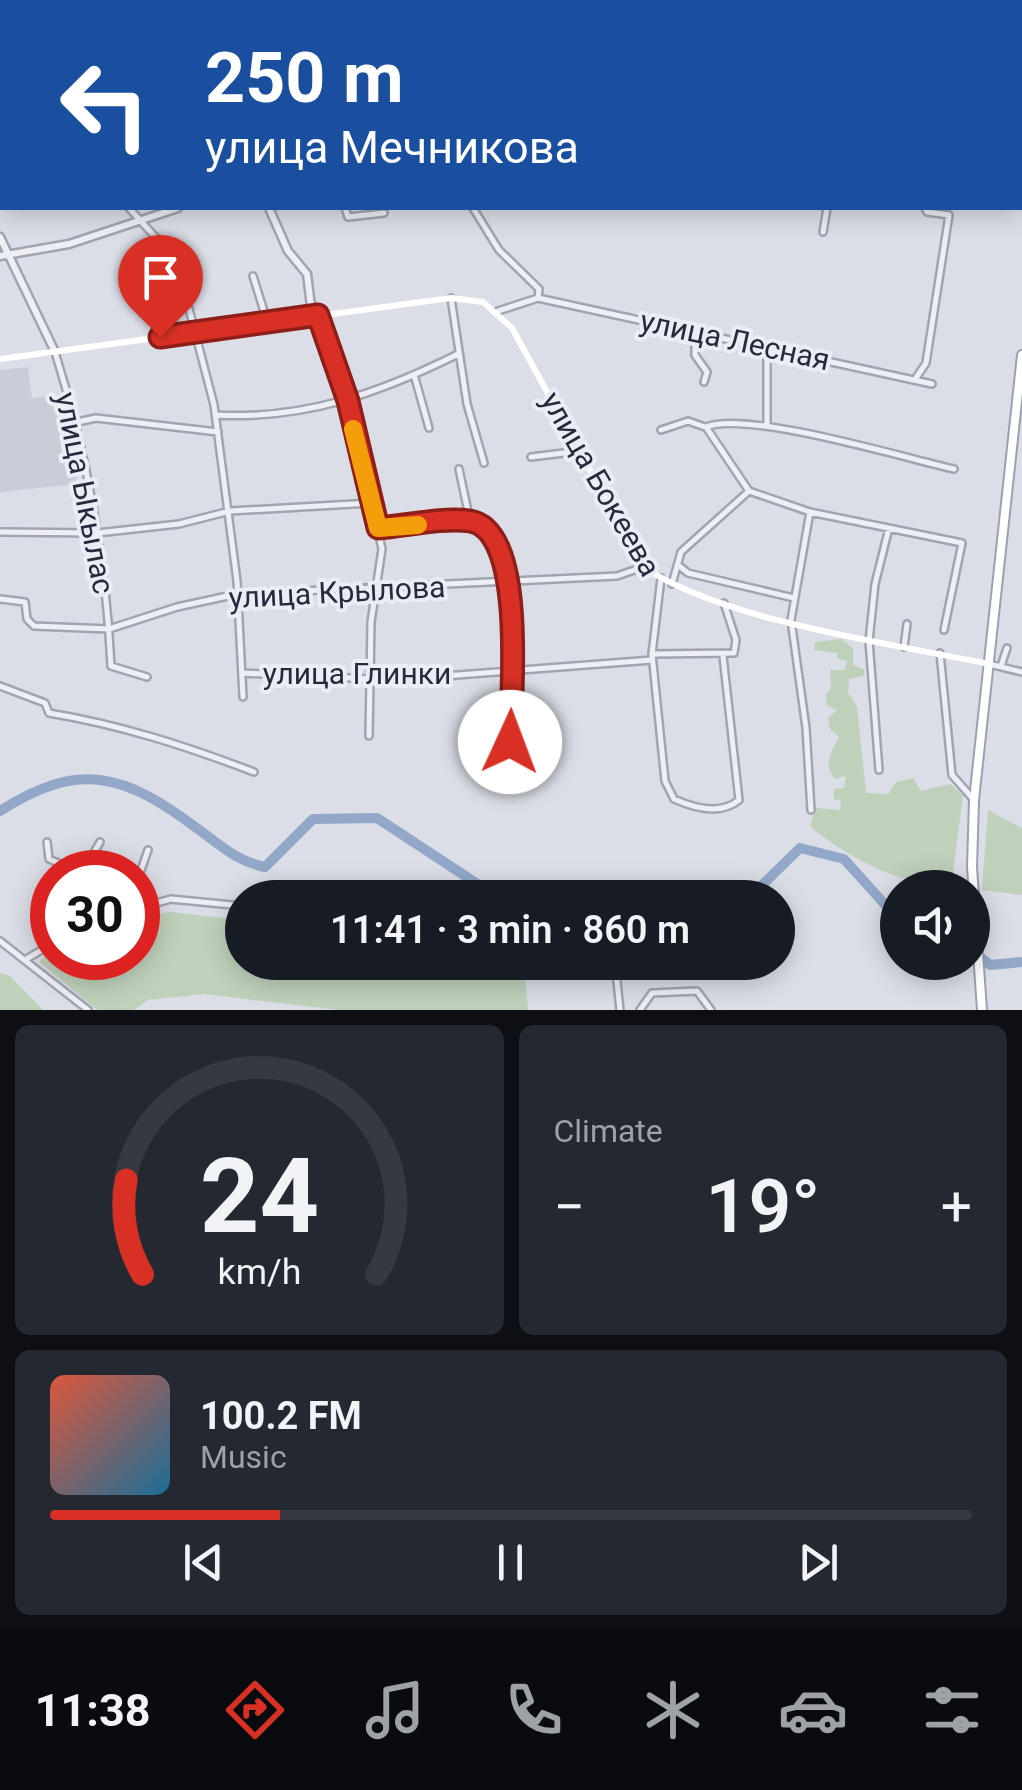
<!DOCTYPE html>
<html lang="en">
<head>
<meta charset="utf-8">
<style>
  :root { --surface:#171b24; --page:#242831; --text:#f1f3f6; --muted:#9ea1a6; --line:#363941; --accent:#d93025 }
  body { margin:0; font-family:Roboto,sans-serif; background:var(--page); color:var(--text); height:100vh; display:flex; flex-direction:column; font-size:38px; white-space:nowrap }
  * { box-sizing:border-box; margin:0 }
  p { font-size:32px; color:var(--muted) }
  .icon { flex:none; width:55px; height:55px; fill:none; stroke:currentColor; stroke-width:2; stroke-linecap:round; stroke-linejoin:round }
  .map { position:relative; height:1010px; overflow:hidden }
  .details { display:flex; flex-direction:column; gap:15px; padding:15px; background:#0d0f14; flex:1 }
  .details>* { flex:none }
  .hud { position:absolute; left:0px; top:0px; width:1022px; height:210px; box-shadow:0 5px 25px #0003; background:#1a4fa0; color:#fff; overflow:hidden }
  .buttons { position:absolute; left:880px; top:870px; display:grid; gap:20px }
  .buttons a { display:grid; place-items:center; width:110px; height:110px; border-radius:50%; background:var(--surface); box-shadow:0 5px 25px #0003; font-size:50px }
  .speed { position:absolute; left:30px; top:850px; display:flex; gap:20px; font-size:50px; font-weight:700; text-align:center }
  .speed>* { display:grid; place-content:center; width:130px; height:130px; border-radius:50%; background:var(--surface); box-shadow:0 5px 25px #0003; line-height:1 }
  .speed .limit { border:15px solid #d22; background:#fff; color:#111 }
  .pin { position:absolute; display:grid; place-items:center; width:85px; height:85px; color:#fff; margin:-102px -42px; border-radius:50% 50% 50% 0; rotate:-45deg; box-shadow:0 0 10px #0007 }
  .pin .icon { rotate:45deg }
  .me { position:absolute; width:110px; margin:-55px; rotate:2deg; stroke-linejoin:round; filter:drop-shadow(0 0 8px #0008) }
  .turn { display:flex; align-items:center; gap:35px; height:210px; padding:0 40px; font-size:45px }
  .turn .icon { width:130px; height:130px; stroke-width:2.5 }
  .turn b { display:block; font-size:70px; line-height:85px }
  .big { font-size:75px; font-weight:600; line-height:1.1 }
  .details .card { flex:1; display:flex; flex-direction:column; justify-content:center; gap:15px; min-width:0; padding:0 35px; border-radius:15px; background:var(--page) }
  .details .dial { align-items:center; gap:0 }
  .dial svg { height:260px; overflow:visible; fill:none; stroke:var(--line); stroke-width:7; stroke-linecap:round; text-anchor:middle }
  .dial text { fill:var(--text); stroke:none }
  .song { display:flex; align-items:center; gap:30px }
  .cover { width:120px; height:120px; border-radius:15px; background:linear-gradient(135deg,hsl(10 70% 55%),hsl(200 70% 35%)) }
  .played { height:10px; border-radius:5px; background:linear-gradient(90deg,var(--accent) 25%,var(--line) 25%) }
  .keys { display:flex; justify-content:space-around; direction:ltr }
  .heat { display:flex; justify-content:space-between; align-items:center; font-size:55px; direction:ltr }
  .details .tiles { flex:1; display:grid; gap:15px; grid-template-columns:1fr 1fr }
  .card:last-child { grid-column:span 2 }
  .trip { position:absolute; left:225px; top:880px; width:570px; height:100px; border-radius:50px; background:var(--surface); box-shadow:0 5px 25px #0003; font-weight:600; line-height:100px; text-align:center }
  .menu { display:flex; height:160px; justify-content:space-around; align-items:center; background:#090b0e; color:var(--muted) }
  .menu .icon { width:70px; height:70px }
  .menu .on { color:var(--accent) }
  .menu b { font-size:45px; color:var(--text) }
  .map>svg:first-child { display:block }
  .built { fill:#c8cdd8 }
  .green { fill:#bfd1bb }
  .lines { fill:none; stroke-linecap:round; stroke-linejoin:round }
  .river { stroke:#93a8c9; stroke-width:10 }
  .minor-casing { stroke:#a0a5b0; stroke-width:10 }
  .tertiary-casing { stroke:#a0a5b0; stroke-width:11 }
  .primary-casing { stroke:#99a1b3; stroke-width:12 }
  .minor { stroke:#edeff5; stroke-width:5 }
  .tertiary { stroke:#edeff5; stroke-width:6 }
  .secondary { stroke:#fff; stroke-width:6 }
  .primary { stroke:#fff; stroke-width:8 }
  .route-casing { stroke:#8d1f18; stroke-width:25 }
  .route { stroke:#d93025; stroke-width:18 }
  .slow { stroke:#f59e0b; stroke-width:18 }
  .labels { text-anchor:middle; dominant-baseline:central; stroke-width:8; stroke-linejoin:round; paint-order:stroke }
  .street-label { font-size:30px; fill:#242b3d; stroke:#eaedf4 }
</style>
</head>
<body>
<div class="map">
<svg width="1022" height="1010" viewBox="0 0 1022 1010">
  <rect width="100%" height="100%" fill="#dbdee6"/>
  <path class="built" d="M28 367 32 398 68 395 77 484 0 492V370Z"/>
  <path class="green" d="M841 639 853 648V665L864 669V676L849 679 848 693 857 706 866 793 888 794 896 782 913 778 921 791 950 784 963 795 953 873C947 876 938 882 931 882 898 886 833 847 810 826L816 808 840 810 841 799 834 800V789L844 788 846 776 835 779C822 763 832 752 839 737L830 729 828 718 837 710 827 706 826 695 831 688 830 670H845L847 662 837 658 838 653 814 650 815 642Z
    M988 810 1022 828V895L982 890Z
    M171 912 242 920V962L524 963 528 1010H338L204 994 148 1000 134 1010H97L39 962 45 956 59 963 68 958H138V917Z
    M0 973 9 975 43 1010H0Z"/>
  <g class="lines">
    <path class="river" d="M0 811C80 760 125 774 198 829 220 845 238 862 265 867L313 819 377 818 479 885 528 888 571 898
      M740 898 755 892 800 848 844 859 898 919
      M972 950 990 965 1022 962"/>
    <g class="minor-casing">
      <path id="minor" d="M25 0 26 2
        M138 0 139 2
        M314 0V2
        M391 0V2
        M466 0V2
        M545 0V2
        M686 0 687 2
        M836 0 837 2
        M961 0 962 2
        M841 2 846 0
        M972 2 977 0
        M0 88 2 87
        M1020 125H1022
        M0 173 2 172
        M129 208 167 250 182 282 214 405 237 581 243 697
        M345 208 348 217 384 213
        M473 208 499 250 539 289 538 298 498 311
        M823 232 827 208
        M253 276 267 321
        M451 298 467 404 484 463
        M538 298 932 384
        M318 315 348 401 382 549 371 622 369 736
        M695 330V355L707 372 704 382
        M55 352C87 454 106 560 111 666L147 677
        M415 378 429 428
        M916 378 926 363 949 215 927 212 925 208
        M216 415C304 420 380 393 458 354
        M77 422 96 418 218 432
        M767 426V346
        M706 427 749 491 810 512 962 543 944 630
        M706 427C746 410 905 458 954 469
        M661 430 688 421 705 427
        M531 457 580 451
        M459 469 470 521
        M810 512 791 620 806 728 811 810
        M378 528C406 526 442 517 470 521 527 530 511 698 510 743
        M0 532 97 533 179 524 230 511 371 503
        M678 565 688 573 794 598
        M661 578 652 654 665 781 674 799C694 808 721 815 739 800L723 656
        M672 584 681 552 749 491
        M0 599 25 602 27 619 34 626 109 629 177 607 237 594 617 576 643 567
        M904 647 907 624
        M940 653 952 775 974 800
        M652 654 734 653 736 640 724 603
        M989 664 1022 672
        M1001 666 1007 648
        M242 673 392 680 652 660
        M0 686 45 703 49 713C121 725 186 746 254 772
        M879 770 869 641 875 584 889 528
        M47 842 49 859 79 872
        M83 872 100 842
        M138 879 148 850
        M307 898 315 886 417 898
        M138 908 171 899 242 906
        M0 941 88 1010
        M28 958 52 944
        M615 962 620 1010
        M640 1010 652 993 697 991 711 1010"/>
    </g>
    <g class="tertiary-casing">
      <path id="tertiary" d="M247 0V2
        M269 208 288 251 307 274 311 306 318 315
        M0 237 55 352
        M0 256 69 244 178 208"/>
    </g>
    <g class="primary-casing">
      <path id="primary" d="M982 1010 972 867 974 800 1022 355"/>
    </g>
    <use href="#minor" class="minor"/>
    <use href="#tertiary" class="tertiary"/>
    <path class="secondary" d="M0 359 451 298 483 302 512 328 643 567C727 622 889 643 989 664"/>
    <use href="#primary" class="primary"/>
  </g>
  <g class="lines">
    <g class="route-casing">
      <path id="route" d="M160 337 318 315 348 401 378 528C406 526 442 517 470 521 527 530 511 698 510 742"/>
    </g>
    <use href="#route" class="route"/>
    <path class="slow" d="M353 429 378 528 418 525"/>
  </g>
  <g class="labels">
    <g class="street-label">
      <text transform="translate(735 340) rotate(12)">улица Лесная</text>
      <text transform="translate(601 484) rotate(60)">улица Бокеева</text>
      <text transform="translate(85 493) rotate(79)">улица Ыкылас</text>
      <text transform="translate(337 592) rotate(-3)">улица Крылова</text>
      <text x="357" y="673">улица Глинки</text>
    </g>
  </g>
</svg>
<div class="buttons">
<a><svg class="icon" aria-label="sound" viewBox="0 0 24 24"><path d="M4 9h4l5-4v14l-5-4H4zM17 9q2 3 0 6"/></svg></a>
</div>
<div class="speed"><div class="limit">30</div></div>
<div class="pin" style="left:160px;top:337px;background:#d93025"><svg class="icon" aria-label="arrive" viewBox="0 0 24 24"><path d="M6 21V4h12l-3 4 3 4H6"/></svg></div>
<svg class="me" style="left:510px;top:742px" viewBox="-20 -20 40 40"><circle r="19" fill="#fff"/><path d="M0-13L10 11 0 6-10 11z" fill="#d93025"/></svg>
<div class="trip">11:41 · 3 min · 860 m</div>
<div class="hud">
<div class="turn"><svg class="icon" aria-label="left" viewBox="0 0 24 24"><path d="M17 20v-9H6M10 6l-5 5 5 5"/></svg><div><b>250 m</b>улица Мечникова</div></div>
</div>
</div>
<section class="details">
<div class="tiles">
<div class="card dial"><svg viewBox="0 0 100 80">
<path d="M14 69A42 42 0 1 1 86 69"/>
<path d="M14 69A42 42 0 0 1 9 40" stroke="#d93025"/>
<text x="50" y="56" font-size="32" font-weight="700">24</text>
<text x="50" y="72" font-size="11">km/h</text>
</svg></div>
<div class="card"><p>Climate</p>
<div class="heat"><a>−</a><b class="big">19°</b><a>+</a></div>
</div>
<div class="card">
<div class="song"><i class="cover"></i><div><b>100.2 FM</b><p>Music</p></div></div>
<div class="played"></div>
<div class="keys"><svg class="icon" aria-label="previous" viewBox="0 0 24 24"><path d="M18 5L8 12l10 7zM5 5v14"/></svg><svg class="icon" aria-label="pause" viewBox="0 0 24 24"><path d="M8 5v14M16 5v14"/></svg><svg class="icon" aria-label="next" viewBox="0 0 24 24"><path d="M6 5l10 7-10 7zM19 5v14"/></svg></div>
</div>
</div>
</section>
<nav class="menu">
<b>11:38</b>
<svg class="icon on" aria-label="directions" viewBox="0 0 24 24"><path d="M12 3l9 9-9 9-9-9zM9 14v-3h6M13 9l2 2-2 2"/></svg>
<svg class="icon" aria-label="music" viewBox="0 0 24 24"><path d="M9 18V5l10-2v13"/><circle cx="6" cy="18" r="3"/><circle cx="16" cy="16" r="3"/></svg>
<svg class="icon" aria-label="phone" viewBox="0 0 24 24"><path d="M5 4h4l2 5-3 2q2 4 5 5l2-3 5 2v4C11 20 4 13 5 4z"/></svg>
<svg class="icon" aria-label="climate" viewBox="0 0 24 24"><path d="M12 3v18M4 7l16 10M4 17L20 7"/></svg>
<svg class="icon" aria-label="car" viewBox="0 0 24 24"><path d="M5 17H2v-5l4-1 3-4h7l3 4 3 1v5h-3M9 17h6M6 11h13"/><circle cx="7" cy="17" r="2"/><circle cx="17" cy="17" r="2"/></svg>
<svg class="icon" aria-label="filters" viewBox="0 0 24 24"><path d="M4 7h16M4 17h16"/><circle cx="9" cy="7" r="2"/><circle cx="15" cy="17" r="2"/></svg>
</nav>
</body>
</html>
